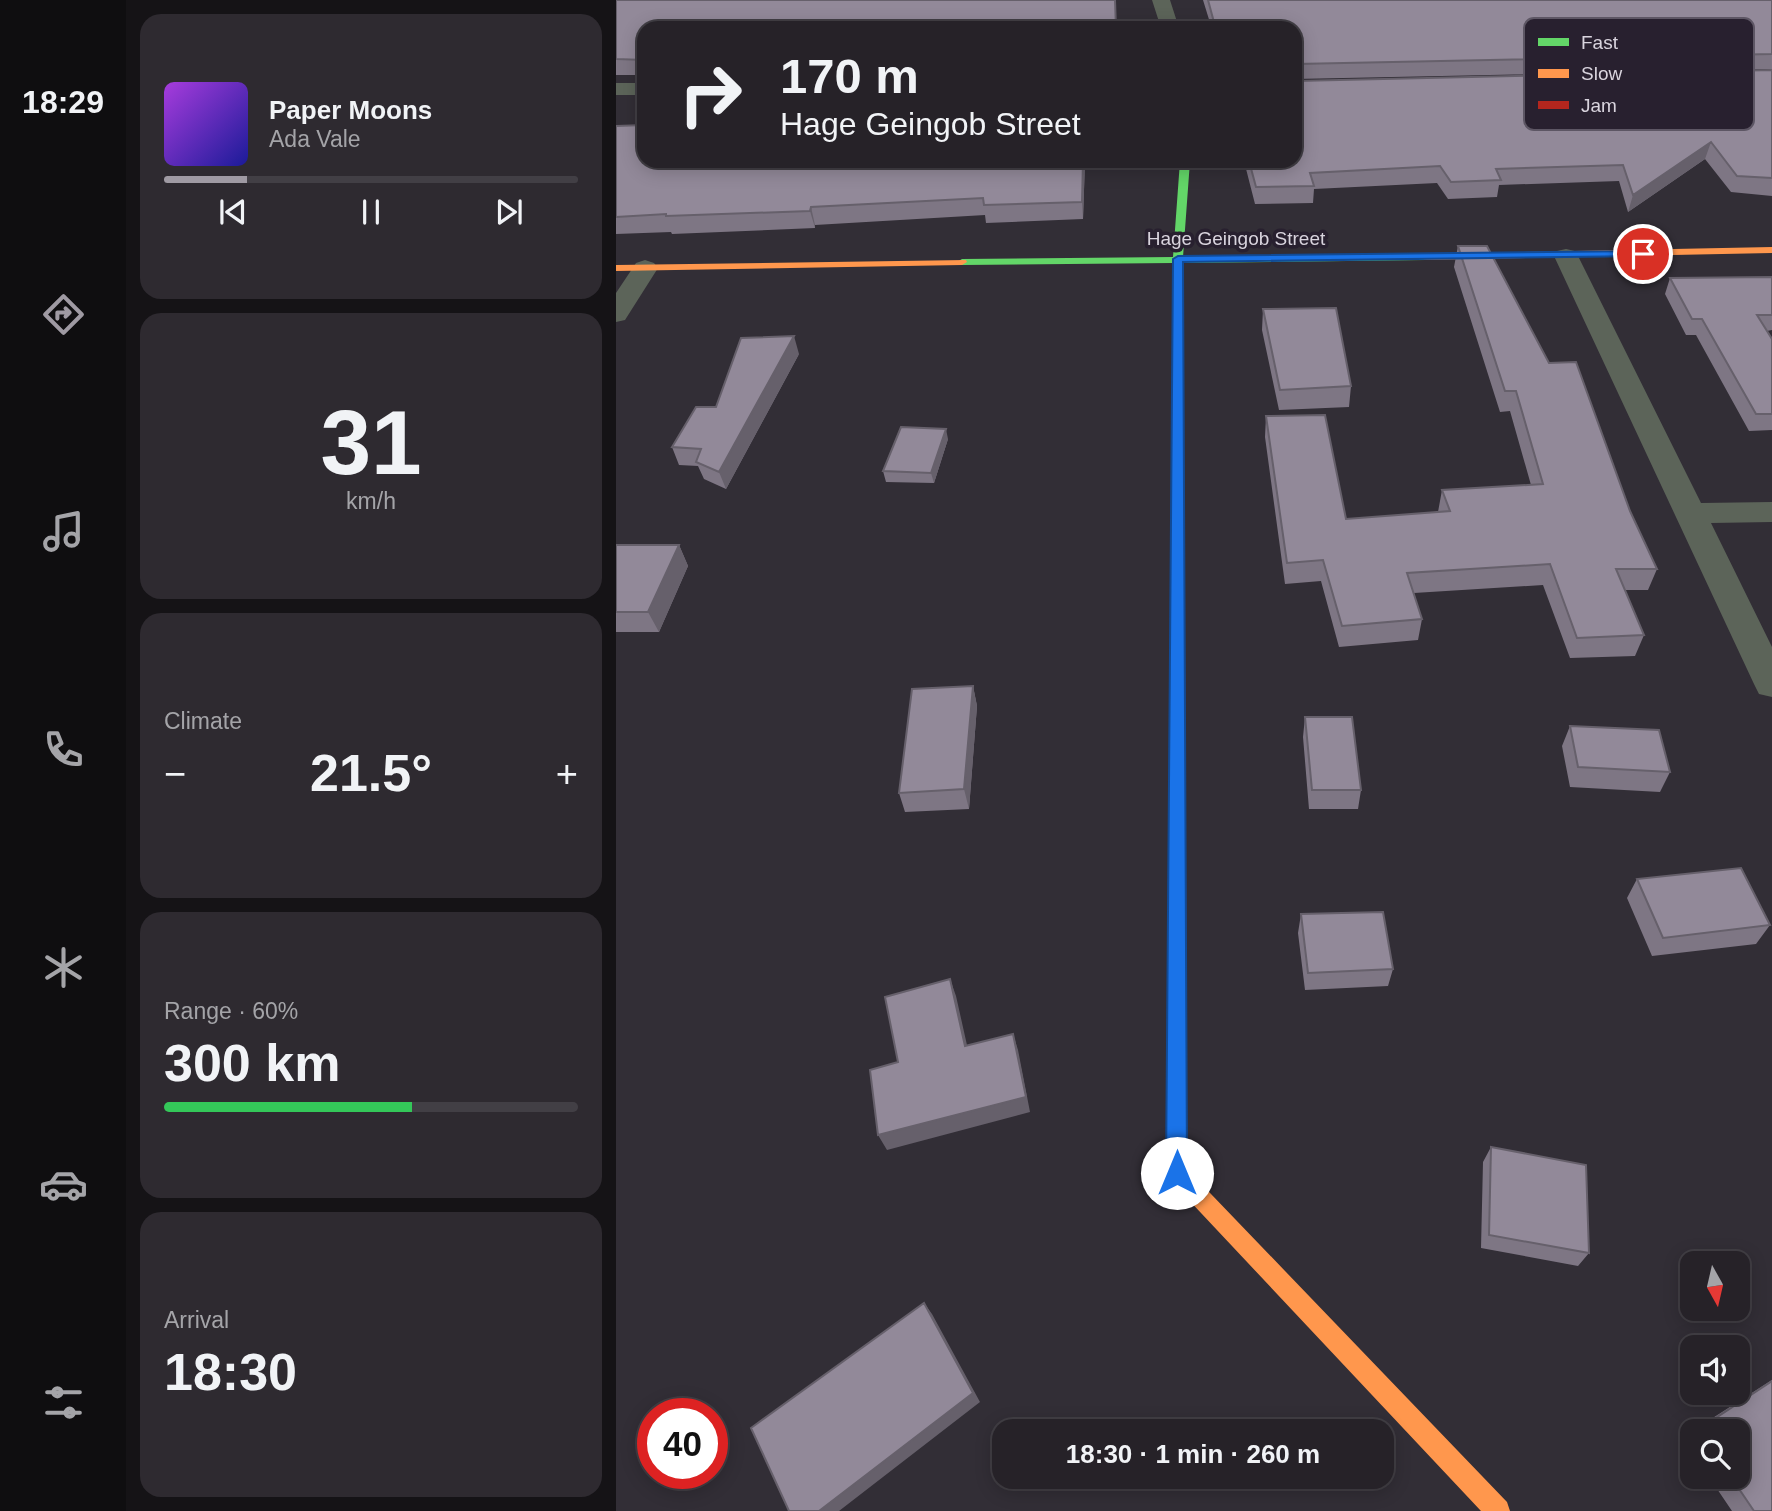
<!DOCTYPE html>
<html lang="en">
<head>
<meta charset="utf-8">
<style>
  :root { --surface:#262228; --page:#2e2a30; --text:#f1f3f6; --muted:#a4a4a8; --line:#423f45; --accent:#9f9aa3 }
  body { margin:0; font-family:Arial,sans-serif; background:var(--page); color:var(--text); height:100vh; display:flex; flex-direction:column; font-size:26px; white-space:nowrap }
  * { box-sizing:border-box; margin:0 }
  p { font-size:23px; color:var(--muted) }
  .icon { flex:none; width:38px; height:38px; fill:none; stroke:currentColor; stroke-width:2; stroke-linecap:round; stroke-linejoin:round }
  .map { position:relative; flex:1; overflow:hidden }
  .details { display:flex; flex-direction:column; gap:14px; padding:14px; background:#151316; width:490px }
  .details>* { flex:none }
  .banner { position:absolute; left:21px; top:21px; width:665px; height:147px; border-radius:21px; box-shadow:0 4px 18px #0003,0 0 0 2px var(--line); background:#262228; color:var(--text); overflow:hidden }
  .needle { width:46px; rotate:172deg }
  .buttons { position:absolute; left:1064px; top:1251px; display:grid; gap:14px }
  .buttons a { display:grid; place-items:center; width:70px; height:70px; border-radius:14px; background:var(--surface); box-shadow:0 4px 18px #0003,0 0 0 2px var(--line); font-size:35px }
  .speed { position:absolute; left:21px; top:1398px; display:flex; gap:14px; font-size:35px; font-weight:700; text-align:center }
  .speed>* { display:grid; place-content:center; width:91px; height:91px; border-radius:50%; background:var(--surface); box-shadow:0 4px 18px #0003,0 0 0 2px var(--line); line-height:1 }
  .speed .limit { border:10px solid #d22; background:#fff; color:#111 }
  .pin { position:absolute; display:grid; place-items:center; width:60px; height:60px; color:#fff; margin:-30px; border:4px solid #fff; border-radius:50%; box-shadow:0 2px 7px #0007 }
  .me { position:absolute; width:77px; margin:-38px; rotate:0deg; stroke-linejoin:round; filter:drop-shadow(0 0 5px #0008) }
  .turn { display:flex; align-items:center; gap:24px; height:147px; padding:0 28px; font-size:32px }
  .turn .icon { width:91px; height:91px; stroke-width:2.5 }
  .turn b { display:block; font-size:49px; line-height:60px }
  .big { font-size:52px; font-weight:600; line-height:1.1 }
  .details .card { flex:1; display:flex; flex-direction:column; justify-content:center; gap:10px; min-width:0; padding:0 24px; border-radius:21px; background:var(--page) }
  .details .dial { align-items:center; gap:0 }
  .dial b { font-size:91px; line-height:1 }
  .song { display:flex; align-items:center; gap:21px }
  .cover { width:84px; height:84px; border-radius:10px; background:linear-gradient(135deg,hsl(280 70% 55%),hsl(240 70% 35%)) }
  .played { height:7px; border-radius:4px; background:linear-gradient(90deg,var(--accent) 20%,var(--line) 20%) }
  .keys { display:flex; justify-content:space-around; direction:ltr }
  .heat { display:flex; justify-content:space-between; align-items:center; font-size:38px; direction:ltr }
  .charge { height:10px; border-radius:5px; background:linear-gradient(90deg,#34c759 60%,var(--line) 0) }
  .trip { position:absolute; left:376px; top:1419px; width:402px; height:70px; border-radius:21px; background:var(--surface); box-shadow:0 4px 18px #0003,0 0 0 2px var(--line); font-weight:600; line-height:70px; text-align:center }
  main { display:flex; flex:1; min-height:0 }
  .menu { display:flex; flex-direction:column; width:126px; justify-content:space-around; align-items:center; background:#0f0e10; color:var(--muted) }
  .menu .icon { width:49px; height:49px }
  .menu .active { color:var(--accent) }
  .menu b { font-size:32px; color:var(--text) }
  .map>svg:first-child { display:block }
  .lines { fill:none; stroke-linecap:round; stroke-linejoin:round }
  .street { fill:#5c6459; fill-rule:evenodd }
  .fast { fill:#63d668; fill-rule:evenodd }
  .slow { fill:#ff974d; fill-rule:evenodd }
  .jam { fill:#b3261e; fill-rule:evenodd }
  .wall { fill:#7e7684 }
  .shaded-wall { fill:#66606b }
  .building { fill:#928999; stroke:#66606b; stroke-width:2 }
  .route { fill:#1a73e8; stroke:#114b97; stroke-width:2 }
  .labels { text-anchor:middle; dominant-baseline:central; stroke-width:7; stroke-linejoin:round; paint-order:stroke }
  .far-street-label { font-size:19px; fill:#d9d4de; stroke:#28202f }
  .key { fill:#28202f; stroke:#5d5664; stroke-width:2 }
  .key-label { font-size:19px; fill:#d9d4de }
</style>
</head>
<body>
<main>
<nav class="menu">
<b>18:29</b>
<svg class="icon active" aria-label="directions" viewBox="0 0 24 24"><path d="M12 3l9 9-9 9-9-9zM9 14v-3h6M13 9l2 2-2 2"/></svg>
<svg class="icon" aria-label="music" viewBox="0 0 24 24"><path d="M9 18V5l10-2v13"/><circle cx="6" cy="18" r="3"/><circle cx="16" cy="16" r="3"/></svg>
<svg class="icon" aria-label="phone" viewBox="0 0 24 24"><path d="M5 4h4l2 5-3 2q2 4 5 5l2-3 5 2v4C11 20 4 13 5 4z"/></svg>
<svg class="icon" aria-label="climate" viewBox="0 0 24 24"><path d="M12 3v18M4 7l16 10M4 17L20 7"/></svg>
<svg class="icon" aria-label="car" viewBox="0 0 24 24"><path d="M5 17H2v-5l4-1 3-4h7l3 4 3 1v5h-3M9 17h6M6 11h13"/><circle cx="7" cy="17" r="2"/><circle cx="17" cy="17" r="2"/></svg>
<svg class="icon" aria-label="filters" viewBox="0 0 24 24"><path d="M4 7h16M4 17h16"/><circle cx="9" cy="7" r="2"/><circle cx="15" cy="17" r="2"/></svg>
</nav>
<section class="details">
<div class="card">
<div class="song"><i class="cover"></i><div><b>Paper Moons</b><p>Ada Vale</p></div></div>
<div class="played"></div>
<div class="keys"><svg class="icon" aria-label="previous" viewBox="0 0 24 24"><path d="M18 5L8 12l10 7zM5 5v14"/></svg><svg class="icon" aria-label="pause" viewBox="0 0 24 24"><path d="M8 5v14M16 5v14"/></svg><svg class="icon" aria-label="next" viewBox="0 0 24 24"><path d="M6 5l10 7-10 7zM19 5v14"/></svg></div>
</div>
<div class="card dial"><b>31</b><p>km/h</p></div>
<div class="card"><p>Climate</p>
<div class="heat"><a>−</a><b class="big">21.5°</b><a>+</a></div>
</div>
<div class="card"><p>Range · 60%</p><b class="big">300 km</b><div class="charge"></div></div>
<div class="card"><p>Arrival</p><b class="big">18:30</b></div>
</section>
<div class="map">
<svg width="1156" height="1511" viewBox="0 0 1156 1511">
  <rect width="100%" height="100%" fill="#322e36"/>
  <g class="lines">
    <path class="street" d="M536 0H554L563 28H545Z
      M0 83H28V95H0Z
      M950 249 959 251 962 256 1085 503 1156 502V522L1095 523 1156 647V697L1143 694 1138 684 938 256 941 251Z
      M29 260 38 263 42 268 9 320 0 322V293L20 263Z"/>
    <path class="fast" d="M564 161H574L567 257 809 254 814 257 809 260 567 263 569 653 562 658 555 653 557 263 346 265 341 262 346 259 557 257Z"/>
    <path class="slow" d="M1156 247V253L809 260 804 257 809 254Z
      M350 260 351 262 346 265 0 271V265Z
      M561 1070 568 1072 571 1079V1169L891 1502 894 1511H865L554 1180 551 1173V1079L554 1072Z"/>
    <path class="jam" d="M562 648 569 653 571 1079 568 1086 561 1088 554 1086 551 1079 555 653Z"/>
  </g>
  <path class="wall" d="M0 0 28 28V75H0Z
    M587 0H1156V69L679 79V28L595 26Z
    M1156 70V196L1115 192 1089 159 1012 212 1003 181 883 185 881 197 832 199 821 183 698 189 697 203 639 204 628 161H679L680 81Z
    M0 126 28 161H469L467 219 370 223 369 215 199 225V228L56 234 55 232 0 234Z
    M842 246 933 363 1014 511 1041 569 1032 590H1009L1028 635 1019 656 954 658 927 585 798 593 806 619 802 640 723 647 705 581 669 584 649 437 650 416 730 519 822 512 826 490 915 485 894 411 884 412 838 267Z
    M1156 277V330L1151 331 1156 339V430L1133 431 1080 335H1070L1049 294 1054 278Z
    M647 309 735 386 733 407 663 410 646 330Z
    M183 354 110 489 88 479 82 466 63 465 56 447 100 407Z
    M332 439 318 483 270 482 267 471Z
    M0 545H63L72 566 43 632H0Z
    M357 686 361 706 353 809 289 812 283 793Z
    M689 717 745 790 742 809H693L687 737Z
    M954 726 1054 772 1044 792 954 787 946 746Z
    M1021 879 1154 925 1140 944 1036 956 1011 898Z
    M685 914 777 969 772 986 689 990 682 933Z
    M875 1147 973 1253 962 1266 865 1248 867 1162Z
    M1156 1380V1511H1116L1093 1477H1122V1432H1076V1451L1067 1437Z"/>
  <path class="shaded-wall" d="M1095 142 1089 159 1012 212 1017 195Z
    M467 161H469L467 219 466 202Z
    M195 207 199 225V228L194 211Z
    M178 336 183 354 110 489 103 472Z
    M330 429 332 439 318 483 315 473Z
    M63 545 72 566 43 632 32 612Z
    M357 686 361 706 353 809 348 789Z
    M334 979 340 996 355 1063 349 1046Z
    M397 1034 402 1050 414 1112 271 1150 262 1135Z
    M308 1303 316 1314 364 1402 223 1511H203Z"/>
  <path class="building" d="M0 0H499L500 28H28V60L0 59Z
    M592 0H1156V54L680 64 679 69V28H594V26H599Z
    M1156 70V178L1121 176 1095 142 1017 195 1007 165 880 169 885 180 835 182 824 166 694 173 698 186 640 187 633 161H679V80L680 81Z
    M28 125V161H467L466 202 368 205 367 198 195 207 194 211 50 216V214L0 217V126Z
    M842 246H871L933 363 960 362 1014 511 1041 569H1000L1028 635 961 638 934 564 791 573 806 619 726 626 707 560 671 563 650 416 709 415 730 519 834 511 826 490 927 484 900 391H889Z
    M1156 277V315H1141L1156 339V414H1140L1086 319H1076L1054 278Z
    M720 308 735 386 664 390 647 309Z
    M178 336 103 472 80 462 85 449 56 447 80 407H100L125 338Z
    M285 427 330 429 315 473 267 471Z
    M0 545H63L32 612H0Z
    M357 686 348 789 283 793 296 689Z
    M689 717H736L745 790H696Z
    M954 726 1043 730 1054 772 962 767Z
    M1125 868 1154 925 1047 938 1021 879Z
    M767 912 777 969 692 973 685 914Z
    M334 979 349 1046 397 1034 410 1097 262 1135 254 1070 282 1062 269 997Z
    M875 1147 970 1165 973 1253 873 1235Z
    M308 1303 357 1393 203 1511H173L135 1428Z
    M1156 1381V1511H1138L1115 1477H1122V1432H1084L1083 1429Z"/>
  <path class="route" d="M1027 251 1032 254 1031 256 567 262 571 1173 568 1181 561 1184 553 1181 550 1173 557 259 562 256Z"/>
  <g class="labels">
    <g class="far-street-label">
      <text x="620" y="238">Hage Geingob Street</text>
    </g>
  </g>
  <rect x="908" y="18" width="230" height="112" rx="10" class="key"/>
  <rect x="922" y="38" width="31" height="8" fill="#63d668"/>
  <rect x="922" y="69" width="31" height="9" fill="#ff974d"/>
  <rect x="922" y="101" width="31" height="8" fill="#b3261e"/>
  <g class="key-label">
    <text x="965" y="49">Fast</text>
    <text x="965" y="80">Slow</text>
    <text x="965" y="112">Jam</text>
  </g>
</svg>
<div class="buttons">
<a><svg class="needle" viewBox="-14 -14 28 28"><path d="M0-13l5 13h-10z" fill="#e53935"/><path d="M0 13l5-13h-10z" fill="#a4a4a8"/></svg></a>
<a><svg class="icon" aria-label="sound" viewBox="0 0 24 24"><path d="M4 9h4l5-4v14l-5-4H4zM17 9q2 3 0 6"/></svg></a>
<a><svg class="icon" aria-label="search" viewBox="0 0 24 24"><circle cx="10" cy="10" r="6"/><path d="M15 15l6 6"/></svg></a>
</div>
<div class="speed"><div class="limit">40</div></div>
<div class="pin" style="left:1027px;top:254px;background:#d93025"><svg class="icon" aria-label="arrive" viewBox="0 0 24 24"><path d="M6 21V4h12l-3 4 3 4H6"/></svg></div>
<svg class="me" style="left:561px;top:1173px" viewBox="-20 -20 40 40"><circle r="19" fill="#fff"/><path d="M0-13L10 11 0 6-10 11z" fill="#1a73e8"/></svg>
<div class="trip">18:30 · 1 min · 260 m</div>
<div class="banner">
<div class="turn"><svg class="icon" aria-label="right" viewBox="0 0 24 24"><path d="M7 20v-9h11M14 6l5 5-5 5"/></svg><div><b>170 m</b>Hage Geingob Street</div></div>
</div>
</div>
</main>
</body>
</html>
